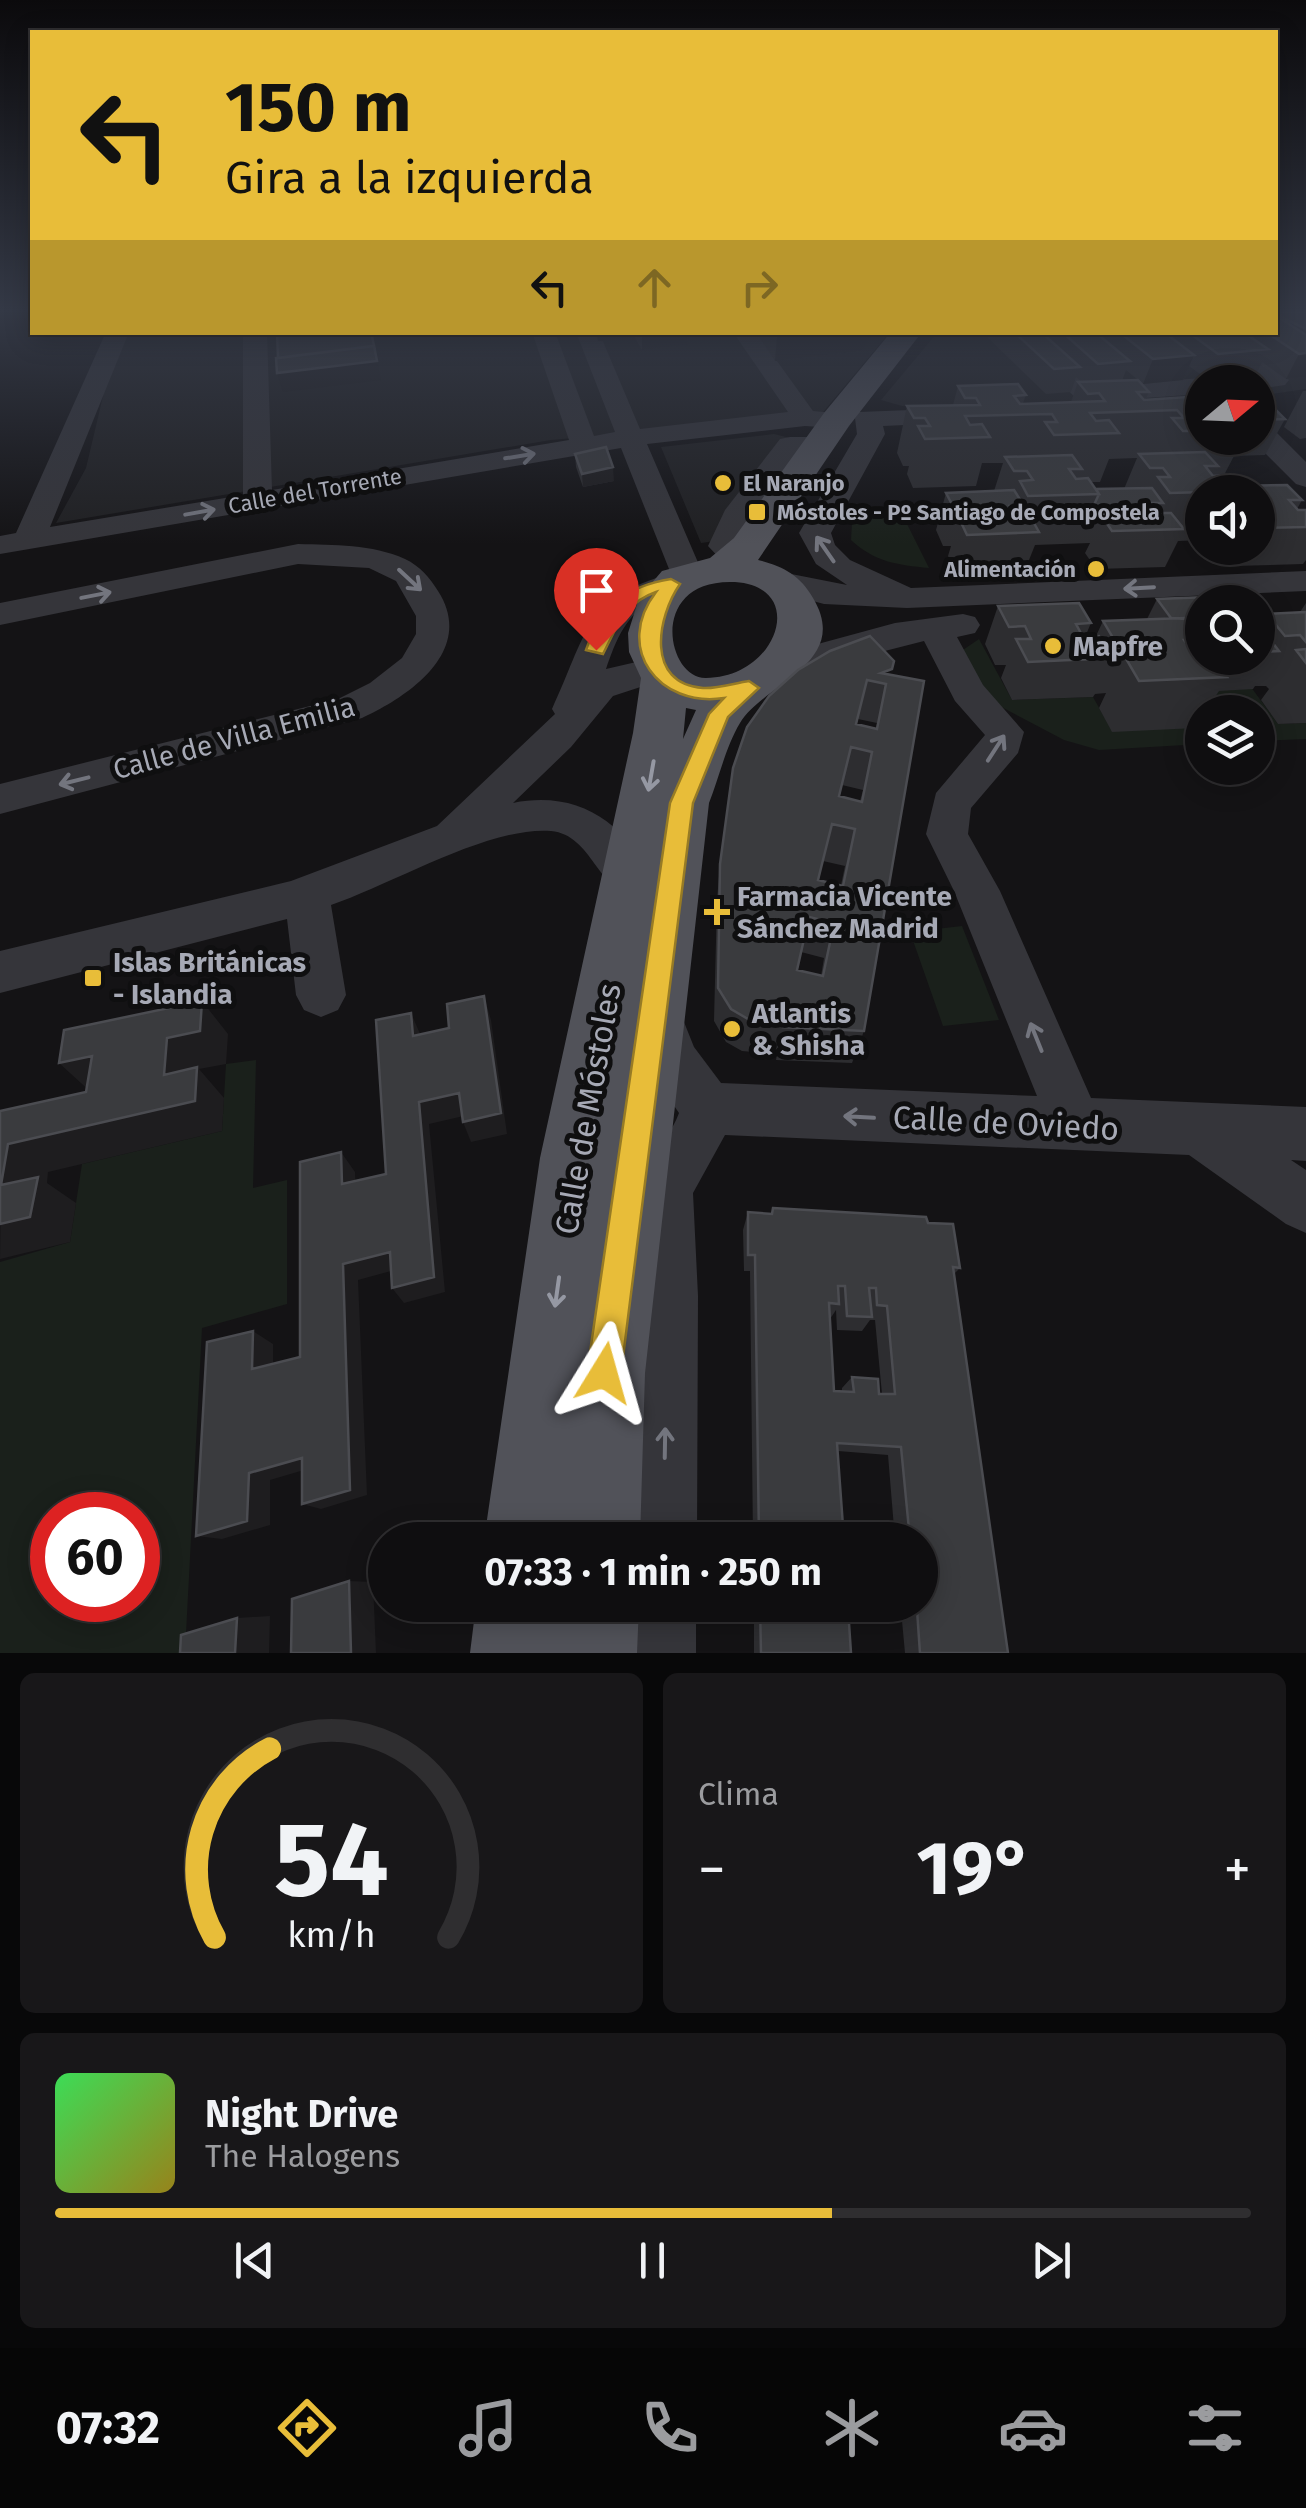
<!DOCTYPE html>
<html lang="es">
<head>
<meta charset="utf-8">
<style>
  :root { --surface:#0f0e10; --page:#181719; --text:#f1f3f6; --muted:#9b9c9f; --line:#2f2e30; --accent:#e8bd39 }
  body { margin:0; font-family:"Fira Sans",sans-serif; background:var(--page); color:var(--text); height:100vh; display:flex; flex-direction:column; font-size:38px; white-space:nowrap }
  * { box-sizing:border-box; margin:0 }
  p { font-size:32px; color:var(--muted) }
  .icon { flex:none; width:55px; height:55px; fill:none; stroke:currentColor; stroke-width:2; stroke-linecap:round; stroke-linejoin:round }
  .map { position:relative; height:1653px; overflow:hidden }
  .details { display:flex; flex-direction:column; gap:20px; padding:20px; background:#080809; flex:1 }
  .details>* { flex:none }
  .hud { position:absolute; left:30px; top:30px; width:1248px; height:305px; border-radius:0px; box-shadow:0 5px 25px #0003,0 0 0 2px var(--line); background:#e8bd39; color:#111; overflow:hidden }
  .needle { width:65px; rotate:71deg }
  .buttons { position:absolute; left:1185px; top:365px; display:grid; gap:20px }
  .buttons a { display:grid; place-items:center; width:90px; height:90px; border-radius:50%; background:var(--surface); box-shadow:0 5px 25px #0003,0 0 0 2px var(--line); font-size:50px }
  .speed { position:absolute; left:30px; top:1492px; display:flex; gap:20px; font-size:50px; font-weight:700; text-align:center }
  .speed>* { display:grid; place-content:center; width:130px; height:130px; border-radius:50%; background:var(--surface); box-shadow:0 5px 25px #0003,0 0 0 2px var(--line); line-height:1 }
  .speed .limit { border:15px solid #d22; background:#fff; color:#111 }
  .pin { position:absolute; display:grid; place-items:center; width:85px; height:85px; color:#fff; margin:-102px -42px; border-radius:50% 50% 50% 0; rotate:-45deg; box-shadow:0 0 10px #0007 }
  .pin .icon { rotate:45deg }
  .me { position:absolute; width:110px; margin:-55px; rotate:8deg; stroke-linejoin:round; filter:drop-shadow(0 0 8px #0008) }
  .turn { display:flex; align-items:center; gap:35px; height:210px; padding:0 30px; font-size:45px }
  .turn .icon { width:130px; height:130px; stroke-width:2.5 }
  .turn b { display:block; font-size:70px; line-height:85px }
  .lanes { display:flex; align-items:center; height:95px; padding:0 30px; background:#0003; justify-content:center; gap:50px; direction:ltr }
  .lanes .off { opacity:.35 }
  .big { font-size:75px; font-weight:700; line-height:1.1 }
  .details .widget { flex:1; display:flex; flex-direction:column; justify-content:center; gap:15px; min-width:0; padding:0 35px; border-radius:15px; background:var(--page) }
  .details .dial { align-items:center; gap:0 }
  .dial svg { height:260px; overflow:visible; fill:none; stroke:var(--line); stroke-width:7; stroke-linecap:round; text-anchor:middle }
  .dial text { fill:var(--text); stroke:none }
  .song { display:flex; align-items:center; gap:30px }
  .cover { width:120px; height:120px; border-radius:15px; background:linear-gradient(135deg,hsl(130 70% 55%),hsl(50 70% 35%)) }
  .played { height:10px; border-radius:5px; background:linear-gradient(90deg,var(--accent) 65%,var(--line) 65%) }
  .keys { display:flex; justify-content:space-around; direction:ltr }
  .heat { display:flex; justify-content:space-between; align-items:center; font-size:55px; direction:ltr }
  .details .tiles { flex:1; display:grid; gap:20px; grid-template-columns:1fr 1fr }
  .widget:last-child { grid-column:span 2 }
  .trip { position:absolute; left:368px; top:1522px; width:570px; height:100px; border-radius:50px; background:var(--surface); box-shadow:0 5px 25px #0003,0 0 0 2px var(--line); font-weight:700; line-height:100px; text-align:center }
  .dock { display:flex; height:160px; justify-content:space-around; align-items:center; background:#060606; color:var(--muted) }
  .dock .icon { width:70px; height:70px }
  .dock .on { color:var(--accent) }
  .dock b { font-size:45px; color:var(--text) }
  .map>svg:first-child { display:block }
  .built { fill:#202022 }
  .green { fill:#1a201b; fill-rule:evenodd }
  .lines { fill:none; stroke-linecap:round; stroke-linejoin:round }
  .minor { fill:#35353a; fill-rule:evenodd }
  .major { fill:#515259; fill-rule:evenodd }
  .wall { fill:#2d2d30; fill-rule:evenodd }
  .shaded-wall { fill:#1e1d1f }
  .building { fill:#3a3b3e; stroke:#4b4c51; stroke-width:2.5; fill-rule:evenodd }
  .oneway { stroke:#73757e }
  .oneway2 { stroke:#9598a3 }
  .route { fill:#e8bd39; stroke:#977b25; stroke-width:2.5 }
  .poi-dot { fill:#e8bd39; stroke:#0f0f10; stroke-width:4 }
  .labels { text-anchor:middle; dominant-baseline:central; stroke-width:10; stroke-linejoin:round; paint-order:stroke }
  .far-poi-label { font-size:22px; font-weight:bold; fill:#a6a9b5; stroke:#0f0f10; text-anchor:start }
  .far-street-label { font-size:22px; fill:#a6a9b5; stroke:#0f0f10 }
  .poi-label { font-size:28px; font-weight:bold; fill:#a6a9b5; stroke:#0f0f10; text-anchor:start }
  .street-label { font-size:28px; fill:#a6a9b5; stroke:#0f0f10 }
  .near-street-label { font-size:32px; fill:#a6a9b5; stroke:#0f0f10 }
</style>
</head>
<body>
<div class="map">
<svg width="1306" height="1653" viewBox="0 0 1306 1653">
  <rect width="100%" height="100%" fill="#141315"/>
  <path class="built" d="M118 333H889L819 417 551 440 56 523 86 468Z
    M937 333H1256L1306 364V389L1258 396V382H1202V398L902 406 881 400Z
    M774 434 790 438 731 539 701 543 661 447Z"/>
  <path class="green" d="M898 506 929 568C897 565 875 562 851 540L852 523 860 515Z
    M979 639 1012 700 1093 697 1112 731 1173 693 1251 687 1278 724 1306 723V739L1258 741V712H1202V744L1099 750 1064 740 994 703 960 652Z
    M962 926 999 1020 943 1026 910 932Z
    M256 1060 253 1188 287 1180V1304L202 1328 185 1653H0V1262L70 1242 82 1164 222 1131 226 1064ZM52 1515H138V1600H52Z"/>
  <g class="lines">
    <path class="minor" d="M106 332H129L50 527 243 495V332H267L272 490 569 440 532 332H555L594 436 615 432 576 332H599L640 429 788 412 733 332H756L813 411 845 414 849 420 836 428 805 426 647 444 703 574C693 590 673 591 656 599 626 613 616 640 606 669L658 657 671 661 676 669 671 677 613 696 571 747 513 803C578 790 624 822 653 879L647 892C599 907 597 835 551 831 489 826 393 884 331 905L346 995 338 1010 321 1017 304 1010 296 995 287 919 0 993V951L291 881 437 826 555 714 552 709C586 637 584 596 671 574L621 448 0 554V536L16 533Z
      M1006 332H1031L1092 386 1202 378 1212 382H1202V394L1086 402 1077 399Z
      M1197 332H1224L1289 380 1285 385 1258 389V382H1236L1239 377 1252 374Z
      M962 408 975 416 971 422 883 426 885 434 831 533 835 545 850 560 911 588 1306 571V591L907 608 824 604 764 588 760 581 764 574 776 571 847 585 816 564 799 533 857 434 855 418 859 412Z
      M1258 422 1268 424 1306 462V487L1296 484 1250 438H1258Z
      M790 437H818L832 445 818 453H798L755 511 741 544 752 557 736 567 725 564 708 546 725 510 780 439Z
      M298 544C334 545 372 544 405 559 420 566 430 578 438 591 476 650 410 696 362 718L0 814V784L338 699 370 683 402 658 416 634V616L396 581 369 568 298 564 0 625V603Z
      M963 614 975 617 980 625 975 633 957 637 983 685 1024 732 1018 753 971 808 968 834 1000 891 1091 1098 1306 1107V1161L1291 1160 1306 1170V1233L1286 1224 1189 1155 725 1135 693 1193 698 1296 697 1540H627L636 1227 625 1222 616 1202C631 1168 666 1149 679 1113L655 1078 633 1018 640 1002 658 996 676 1002 694 1047 721 1083 1037 1096 954 891 926 834 936 793 985 735 955 701 924 641 783 677 770 673 765 665 770 657 895 623Z
      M624 1605H696V1653H622Z"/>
    <path class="major" d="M891 332H922L849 426 758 560C782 566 800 575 813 598 852 663 764 683 740 723 726 746 719 778 709 803L645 1373 640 1540H484L540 1158 633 733 641 678 629 652 628 633 639 598 662 571 710 558 734 538 824 413ZM735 582C809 587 777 678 706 678 666 679 647 578 735 582ZM686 708 696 710 683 739Z
      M476 1605H639L637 1653H470Z"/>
  </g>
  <path class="wall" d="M1306 312V377L1286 379 1262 362 1256 374 1207 379 1189 366 1183 380 1143 384 1126 370 1122 381 1149 392 1145 400 1189 397 1193 389H1202V438H1258V393L1264 399 1260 407 1285 419 1265 455 1234 456 1224 475 1236 486 1302 500 1297 509 1306 510V560L1303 564 1234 566 1221 550 1223 548H1258V492H1202V540L1178 541 1165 567 1096 569 1085 553 1090 543 1035 545 1025 570 956 573 948 556 951 546H943L936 530 946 493 994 491 1003 463H982L976 486 913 488 907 474 909 466H903L897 453 907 406 953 405 958 386 1026 395 1023 403 1071 402 1078 382H1082L1076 377 1071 392 1046 394 982 332H1275V313ZM1137 458 1124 489H1096L1091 482H1100L1109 459Z
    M594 332H693L688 333 687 345 642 350 635 338 598 341Z
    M756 332H875L862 351 775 361Z
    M1303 391H1306V438L1300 439 1284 427Z
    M575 454 614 481 583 487 576 467Z
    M1236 596 1202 658H1258V629L1267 614 1300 612 1306 603V723L1278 724 1261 700 1269 689 1266 686H1255L1253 689 1219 691 1205 712H1202V717L1196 728 1112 732 1099 708 1106 693 1095 694 1093 697 1012 700 1001 678 1006 665H995L985 644 998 606 1091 623 1085 637 1096 636 1103 621 1147 619 1157 599Z
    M891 675 864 1031 852 1063 776 1060 777 1054 742 1051 726 1042 714 1021 717 900 720 864 769 696ZM858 719 877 723 876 728 857 724ZM842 785 863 790 860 801 839 796ZM823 861 845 866 841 885 819 880ZM801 952 824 958 821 976 797 970Z
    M773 1208 928 1223 960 1268 954 1274 1008 1653H905L901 1610 848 1608 851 1653H754V1605H920V1540H895L888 1455 838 1451 844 1540H753L750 1271H744L743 1230 748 1212 771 1214ZM836 1310 837 1330 862 1331 870 1320H875L882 1394H879L852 1377 842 1388V1391H834L830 1319Z
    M864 1528 891 1540H853L852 1532Z"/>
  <path class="shaded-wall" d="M371 332 381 380 283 392 277 373Z
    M597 332H635V338L598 341Z
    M642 332H693L688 333 687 345 642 350Z
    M814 332H875L862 351 775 361 777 336Z
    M1306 353V377L1286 379 1299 354Z
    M1194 355 1183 380 1143 384 1153 359Z
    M613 467 614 481 583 487 582 474Z
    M484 996 491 1020 507 1134 471 1142 463 1122Z
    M202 1001 228 1034 226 1064 199 1069 224 1098 222 1131 48 1172 47 1183 76 1203 70 1242 0 1259 1 1185 8 1144 164 1075 167 1038Z
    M411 1013 421 1036H413Z
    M92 1056 93 1094 59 1063Z
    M459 1093 468 1115 429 1124 445 1292 404 1303 392 1288 419 1102Z
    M341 1152 355 1172 356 1203 342 1184Z
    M390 1252 402 1268 358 1280 367 1495 321 1509 302 1504 343 1264Z
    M253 1331 273 1344V1381L252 1369Z
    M302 1458 321 1465 270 1480V1525L222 1539 196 1536 249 1473Z
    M349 1581 373 1582 376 1653H351Z
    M270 1616 269 1653H235L237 1618Z"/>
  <path class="building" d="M1306 312V329L1275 314 1276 312Z
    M1275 315 1306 335V353L1299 354 1266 332H1275Z
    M277 332H371L375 350 374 346 278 358Z
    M775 332H814L777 336Z
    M1014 332H1041L1080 367 1054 369Z
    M1062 332H1095L1130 361 1098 364Z
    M1119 332H1164L1194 355 1153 359Z
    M1188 332H1243L1268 349 1218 354Z
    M374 346 377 361 277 373 276 358Z
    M1138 380 1149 392H1137L1144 400 1202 396V431H1183L1172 418H1184L1177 410 1090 413 1096 421 1109 420 1119 433 1054 435 1045 422H1057L1052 414 965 416 970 425 982 424 990 437 925 439 918 426H930L925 418H914L907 406 980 405 976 398H965L958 386 1018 384 1026 395 1014 396 1020 404 1105 401 1099 393 1088 394 1078 382Z
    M1193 389H1202V397H1200Z
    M1258 404 1260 407 1272 406 1285 419 1258 420Z
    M606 447 613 467 582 474 575 454Z
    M1205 452 1218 466H1205L1213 476 1226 475 1240 491 1170 493 1158 477H1170L1163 468H1150L1139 454Z
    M1072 455 1082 469H1069L1076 479 1088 478 1099 494 1028 496 1020 481 1033 480 1027 471H1014L1005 457Z
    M1287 485 1302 500H1289L1298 510H1306V527L1258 528V492H1239L1240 491 1236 486Z
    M1152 488 1163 503H1151L1158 513H1171L1184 529 1112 531 1101 515H1115L1108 505H1094L1099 494 1096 489Z
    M1014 490 1024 506H1010L1016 516H1030L1039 532 967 535 959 518H972L967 508H954L946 493Z
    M1236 596 1241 602H1202V654H1196L1193 651 1200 640 1186 619 1171 618 1157 599Z
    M1079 603 1091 623 1076 624 1083 637 1099 636 1112 658 1028 662 1016 639H1031L1025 626 1009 627 998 606Z
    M1306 612V642L1300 635 1285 636 1267 614Z
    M1185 618 1200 640H1184L1194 654H1202V658H1213L1227 677 1139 681 1125 657H1141L1132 643H1116L1103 621Z
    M1258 629H1262L1279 651 1258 652Z
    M870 636 894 661 892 669 881 673 924 681 864 1031 783 1027 784 1021 748 1019 731 1009 718 988 720 864 733 768 747 727 769 696 798 670 830 651ZM867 680 886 684 877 729 856 724ZM851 747 872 752 862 802 839 796ZM832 824 855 829 843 886 818 880ZM809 917 834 923 823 976 797 970Z
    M1306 649V663L1296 650Z
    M484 996 501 1113 463 1122 459 1093 419 1102 434 1277 392 1288 390 1252 343 1264 350 1490 302 1504V1458L249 1473 247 1521 196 1536 207 1342 253 1331 252 1369 300 1357V1162L341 1152 342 1184 386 1174 376 1020 411 1013 413 1036 449 1028 447 1004Z
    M202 1001 200 1031 167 1038 164 1075 197 1067 195 1101 8 1144 1 1185 38 1177 30 1217 0 1224V1111L86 1092 92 1056 59 1063 64 1030Z
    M773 1208 926 1217 928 1223 953 1224 960 1268 953 1267 1008 1653H920L917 1610 848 1608 851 1653H761L760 1605H920V1540H910L901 1447 837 1443 844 1540H759L755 1255H748V1212L772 1214ZM838 1286H845L847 1316 872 1317 869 1288H876L877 1305 887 1306 895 1394H879L878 1379 852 1377 854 1392 834 1391 829 1303 839 1304Z
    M864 1528 890 1530 891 1540H865Z
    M349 1581 351 1653H291L292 1599Z
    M237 1618 235 1653H180L181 1635Z"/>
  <defs><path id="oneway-shaft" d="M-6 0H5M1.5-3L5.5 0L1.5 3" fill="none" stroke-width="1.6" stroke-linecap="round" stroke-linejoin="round" transform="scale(2.5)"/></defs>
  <g class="oneway">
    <use href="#oneway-shaft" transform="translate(520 456) rotate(-9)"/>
    <use href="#oneway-shaft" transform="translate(200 512) rotate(-10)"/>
    <use href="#oneway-shaft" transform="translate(825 549) rotate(-125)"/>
    <use href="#oneway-shaft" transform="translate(410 580) rotate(43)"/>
    <use href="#oneway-shaft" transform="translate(1139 588) rotate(177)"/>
    <use href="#oneway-shaft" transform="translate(96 595) rotate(-11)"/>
    <use href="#oneway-shaft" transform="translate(996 748) rotate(-57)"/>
    <use href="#oneway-shaft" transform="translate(74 781) rotate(166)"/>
    <use href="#oneway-shaft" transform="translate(1036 1037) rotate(-112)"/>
    <use href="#oneway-shaft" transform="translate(859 1117) rotate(-177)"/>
    <use href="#oneway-shaft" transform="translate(665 1443) rotate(-89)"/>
  </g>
  <g class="oneway2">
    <use href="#oneway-shaft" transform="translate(651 776) rotate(100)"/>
    <use href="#oneway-shaft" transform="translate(557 1292) rotate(98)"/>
  </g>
  <linearGradient id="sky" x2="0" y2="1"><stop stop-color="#0b0a0c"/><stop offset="0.57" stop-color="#343946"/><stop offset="1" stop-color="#343946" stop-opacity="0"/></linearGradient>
  <rect width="1306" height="544" fill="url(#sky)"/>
  <path class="route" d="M671 579 680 584C657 617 645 684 703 688 717 689 735 683 749 681L759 688 728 717 693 803 621 1373 616 1385 604 1390 592 1385 587 1373 670 803 709 714 724 698C659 708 613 648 656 592 624 603 617 627 603 654L586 650C601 607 626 586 671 579Z"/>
  <g class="poi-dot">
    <circle cx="723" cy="483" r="10"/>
    <rect x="747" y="502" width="20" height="20" rx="5"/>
    <circle cx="1096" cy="569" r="10"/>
    <circle cx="1053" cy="646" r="10"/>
    <path d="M712 897h10v10h10v10h-10v10h-10v-10h-10v-10h10z"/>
    <rect x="83" y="968" width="20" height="20" rx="5"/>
    <circle cx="732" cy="1029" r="10"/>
  </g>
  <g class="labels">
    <g class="far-poi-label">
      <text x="743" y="483">El Naranjo</text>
      <text x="777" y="512">Móstoles - Pº Santiago de Compostela</text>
      <text x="1076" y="569" text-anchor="end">Alimentación</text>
    </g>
    <g class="far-street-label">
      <text transform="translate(315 491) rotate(-10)">Calle del Torrente</text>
    </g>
    <g class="poi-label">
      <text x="1073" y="646">Mapfre</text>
      <text x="737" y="896">Farmacia Vicente<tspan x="737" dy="32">Sánchez Madrid</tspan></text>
      <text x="113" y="962">Islas Británicas<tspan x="113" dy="32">- Islandia</tspan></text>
      <text x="752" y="1013">Atlantis<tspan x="752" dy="32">&amp; Shisha</tspan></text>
    </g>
    <g class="street-label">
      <text transform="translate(234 738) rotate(-15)">Calle de Villa Emilia</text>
    </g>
    <g class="near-street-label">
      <text transform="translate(588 1109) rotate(-80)">Calle de Móstoles</text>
      <text transform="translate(1006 1123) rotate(3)">Calle de Oviedo</text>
    </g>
  </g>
</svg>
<div class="buttons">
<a><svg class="needle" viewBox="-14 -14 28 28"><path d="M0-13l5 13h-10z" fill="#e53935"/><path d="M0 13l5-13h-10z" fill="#9b9c9f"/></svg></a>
<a><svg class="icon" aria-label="sound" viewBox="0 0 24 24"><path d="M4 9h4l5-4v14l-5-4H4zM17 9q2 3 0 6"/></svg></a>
<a><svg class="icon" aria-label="search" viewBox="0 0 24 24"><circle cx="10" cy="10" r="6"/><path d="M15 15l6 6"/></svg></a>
<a><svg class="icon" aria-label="layers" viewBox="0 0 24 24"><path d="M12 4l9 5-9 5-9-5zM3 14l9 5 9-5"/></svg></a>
</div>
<div class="speed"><div class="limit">60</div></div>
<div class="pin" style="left:596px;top:650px;background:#d93025"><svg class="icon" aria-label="arrive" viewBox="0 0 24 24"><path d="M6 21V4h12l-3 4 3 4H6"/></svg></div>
<svg class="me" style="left:604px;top:1373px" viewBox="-20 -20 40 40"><path d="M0-17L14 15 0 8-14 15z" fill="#e8bd39" stroke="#fff" stroke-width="4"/></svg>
<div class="trip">07:33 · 1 min · 250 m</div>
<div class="hud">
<div class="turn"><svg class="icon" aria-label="left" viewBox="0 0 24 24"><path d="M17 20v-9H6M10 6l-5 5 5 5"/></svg><div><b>150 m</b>Gira a la izquierda</div></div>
<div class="lanes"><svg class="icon" aria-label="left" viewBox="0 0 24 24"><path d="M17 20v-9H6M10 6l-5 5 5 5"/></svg><svg class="icon off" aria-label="ahead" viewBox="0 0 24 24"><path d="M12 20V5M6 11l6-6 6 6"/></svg><svg class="icon off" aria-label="right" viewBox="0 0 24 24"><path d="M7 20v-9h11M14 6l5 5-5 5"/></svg></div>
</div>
</div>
<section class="details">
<div class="tiles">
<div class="widget dial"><svg viewBox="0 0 100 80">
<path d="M14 69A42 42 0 1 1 86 69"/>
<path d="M14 69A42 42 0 0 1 31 11" stroke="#e8bd39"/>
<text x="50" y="56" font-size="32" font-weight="700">54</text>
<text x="50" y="72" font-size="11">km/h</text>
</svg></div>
<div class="widget"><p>Clima</p>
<div class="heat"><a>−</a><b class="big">19°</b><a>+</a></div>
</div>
<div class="widget">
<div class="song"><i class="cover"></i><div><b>Night Drive</b><p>The Halogens</p></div></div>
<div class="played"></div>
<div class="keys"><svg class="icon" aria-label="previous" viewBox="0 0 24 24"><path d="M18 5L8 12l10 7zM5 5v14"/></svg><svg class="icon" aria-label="pause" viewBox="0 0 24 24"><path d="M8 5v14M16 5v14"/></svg><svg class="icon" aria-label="next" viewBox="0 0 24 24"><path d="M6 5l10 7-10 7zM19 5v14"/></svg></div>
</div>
</div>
</section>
<nav class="dock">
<b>07:32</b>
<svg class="icon on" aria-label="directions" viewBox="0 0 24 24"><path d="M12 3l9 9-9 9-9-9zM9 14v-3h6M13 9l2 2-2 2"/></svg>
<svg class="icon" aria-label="music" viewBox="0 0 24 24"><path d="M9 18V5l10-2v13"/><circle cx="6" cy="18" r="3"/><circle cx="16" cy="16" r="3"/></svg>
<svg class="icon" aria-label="phone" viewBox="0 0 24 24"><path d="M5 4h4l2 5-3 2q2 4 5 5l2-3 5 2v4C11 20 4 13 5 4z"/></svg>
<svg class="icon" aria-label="climate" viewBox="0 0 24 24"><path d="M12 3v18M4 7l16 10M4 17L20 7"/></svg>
<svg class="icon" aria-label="car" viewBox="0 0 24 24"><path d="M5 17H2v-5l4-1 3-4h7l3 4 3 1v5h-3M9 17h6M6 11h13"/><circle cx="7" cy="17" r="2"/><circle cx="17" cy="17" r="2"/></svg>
<svg class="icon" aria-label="filters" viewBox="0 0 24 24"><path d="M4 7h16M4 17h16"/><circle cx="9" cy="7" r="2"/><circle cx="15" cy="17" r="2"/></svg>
</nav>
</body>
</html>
